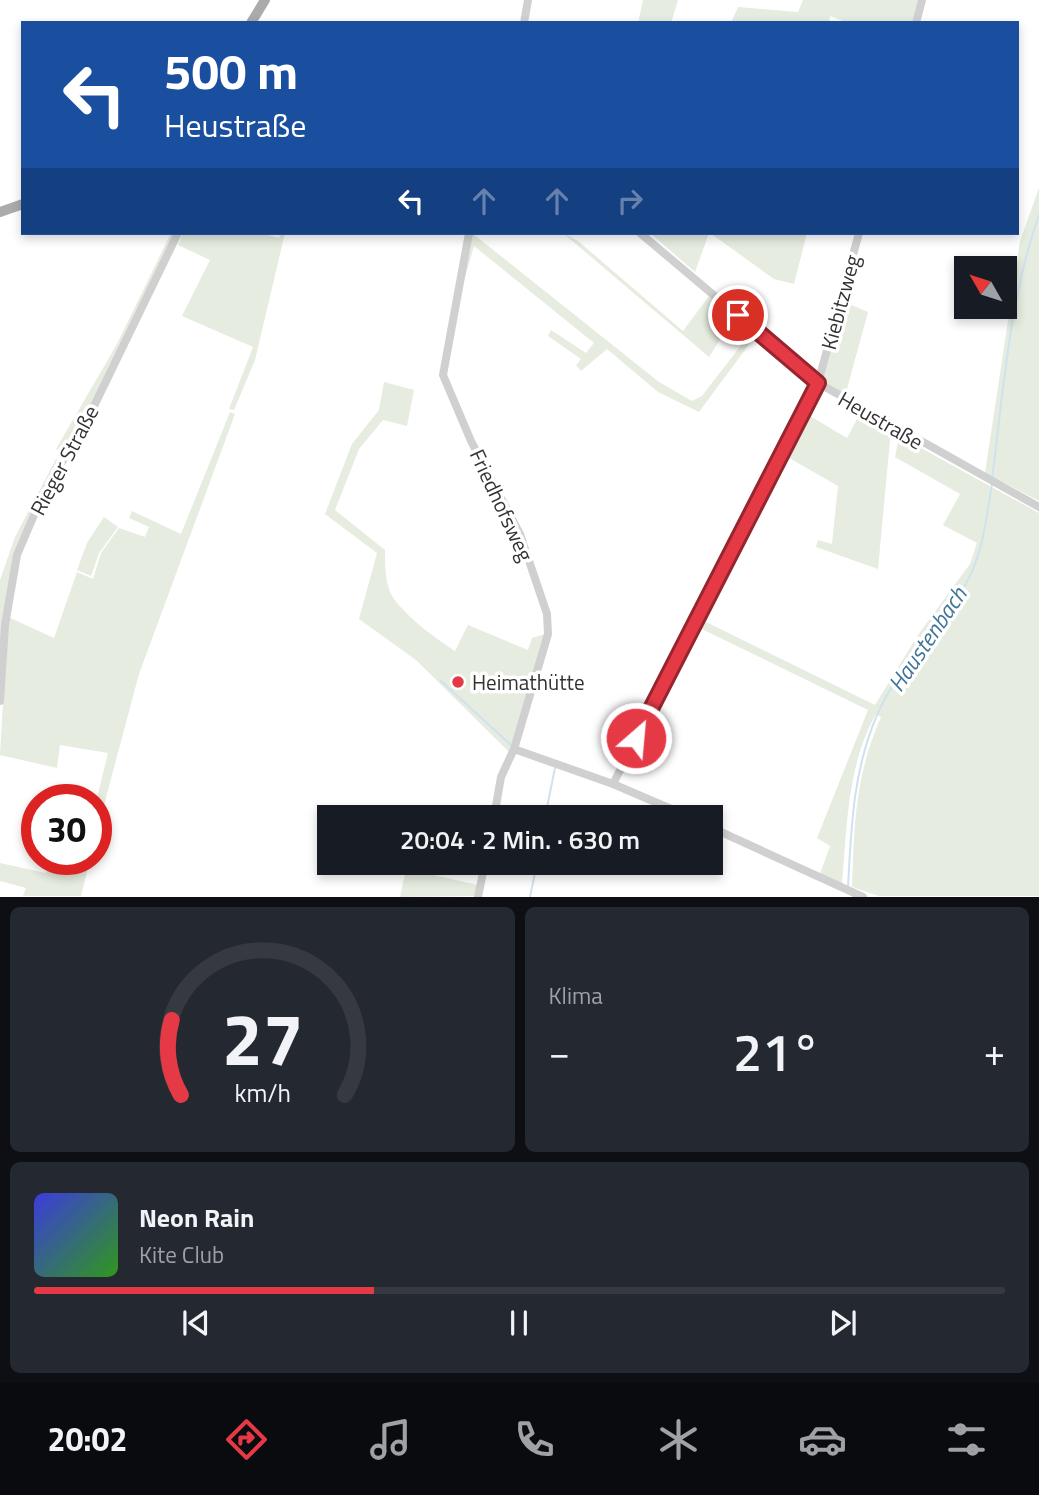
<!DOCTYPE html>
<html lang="de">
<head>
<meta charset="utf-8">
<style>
  :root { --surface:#171b24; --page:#242831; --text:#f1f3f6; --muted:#9ea1a6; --line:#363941; --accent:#e63946 }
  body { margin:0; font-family:"Titillium Web",sans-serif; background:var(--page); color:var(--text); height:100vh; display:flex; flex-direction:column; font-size:26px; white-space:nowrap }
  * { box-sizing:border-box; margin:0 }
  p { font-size:23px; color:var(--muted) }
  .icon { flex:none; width:38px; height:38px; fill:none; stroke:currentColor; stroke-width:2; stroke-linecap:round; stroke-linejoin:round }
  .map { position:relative; height:897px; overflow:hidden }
  .panel { display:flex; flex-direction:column; gap:10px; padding:10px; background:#0d0f14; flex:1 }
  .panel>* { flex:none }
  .hud { position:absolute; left:21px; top:21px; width:998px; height:214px; border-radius:0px; box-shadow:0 4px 10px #0003; background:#1a4fa0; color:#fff; overflow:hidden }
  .needle { width:46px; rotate:309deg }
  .buttons { position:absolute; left:954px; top:256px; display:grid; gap:14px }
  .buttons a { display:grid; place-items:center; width:63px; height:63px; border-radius:0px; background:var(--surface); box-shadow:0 4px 10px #0003; font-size:35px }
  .speed { position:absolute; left:21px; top:784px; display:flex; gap:14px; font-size:35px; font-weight:700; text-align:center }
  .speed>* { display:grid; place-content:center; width:91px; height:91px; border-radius:50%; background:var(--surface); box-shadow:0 4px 10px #0003; line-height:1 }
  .speed .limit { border:10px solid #d22; background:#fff; color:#111 }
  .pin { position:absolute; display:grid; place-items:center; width:60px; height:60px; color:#fff; margin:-30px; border:4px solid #fff; border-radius:50%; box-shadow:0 2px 7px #0007 }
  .me { position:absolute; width:77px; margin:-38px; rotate:27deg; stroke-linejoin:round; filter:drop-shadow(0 0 5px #0008) }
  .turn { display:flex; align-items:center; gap:24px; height:147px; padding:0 28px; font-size:32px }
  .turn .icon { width:91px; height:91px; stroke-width:2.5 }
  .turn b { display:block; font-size:49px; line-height:60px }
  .lanes { display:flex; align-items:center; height:66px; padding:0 28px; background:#0003; justify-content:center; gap:35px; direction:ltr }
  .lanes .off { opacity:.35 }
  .big { font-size:52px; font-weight:600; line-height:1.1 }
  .panel .card { flex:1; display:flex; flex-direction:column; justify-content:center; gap:10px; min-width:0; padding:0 24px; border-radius:10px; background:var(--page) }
  .panel .dial { align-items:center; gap:0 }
  .dial svg { height:182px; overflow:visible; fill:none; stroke:var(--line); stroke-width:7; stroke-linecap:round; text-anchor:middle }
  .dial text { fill:var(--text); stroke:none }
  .song { display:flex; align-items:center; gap:21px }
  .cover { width:84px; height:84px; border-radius:10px; background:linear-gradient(135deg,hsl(240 70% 55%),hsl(110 70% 35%)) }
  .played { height:7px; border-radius:4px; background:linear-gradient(90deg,var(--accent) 35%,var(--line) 35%) }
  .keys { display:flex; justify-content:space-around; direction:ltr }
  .heat { display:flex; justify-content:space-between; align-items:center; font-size:38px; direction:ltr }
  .panel .tiles { flex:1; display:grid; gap:10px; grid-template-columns:1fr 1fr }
  .card:last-child { grid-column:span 2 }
  .trip { position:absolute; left:317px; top:805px; width:406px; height:70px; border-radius:0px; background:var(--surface); box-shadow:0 4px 10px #0003; font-weight:600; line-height:70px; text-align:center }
  .menu { display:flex; height:112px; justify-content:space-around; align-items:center; background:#090b0e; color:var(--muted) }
  .menu .icon { width:49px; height:49px }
  .menu .active { color:var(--accent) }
  .menu b { font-size:32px; color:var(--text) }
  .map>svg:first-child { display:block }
  .green { fill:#e6ecdf }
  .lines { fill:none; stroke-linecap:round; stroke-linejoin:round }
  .stream { stroke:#cfe2ee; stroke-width:2 }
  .minor { stroke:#d0d0d0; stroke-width:8 }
  .major { stroke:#ababab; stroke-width:10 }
  .route-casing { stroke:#96252e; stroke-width:18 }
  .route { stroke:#e63946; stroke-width:12 }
  .poi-dot { fill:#e63946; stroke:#fff; stroke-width:2.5 }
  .labels { text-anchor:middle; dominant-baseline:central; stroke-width:7; stroke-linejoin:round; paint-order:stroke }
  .street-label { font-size:21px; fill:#333; stroke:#fff }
  .poi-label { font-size:21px; fill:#333; stroke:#fff; text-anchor:start }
  .water-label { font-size:23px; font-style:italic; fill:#3f7597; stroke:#fff }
</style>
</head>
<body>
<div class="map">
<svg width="1039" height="897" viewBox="0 0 1039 897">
  <rect width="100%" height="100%" fill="#fff"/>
  <path class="green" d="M643 0H678L671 23H638Z
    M803 0H918L912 23H848L830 16 829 23H731L738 7 798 12Z
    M1039 188V501L985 473 1020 241Z
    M171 233H175L92 403 63 453 56 449 117 344Z
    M183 233H260L279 238 281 233H285L255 360 234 410 229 409 253 347 182 316 210 260 178 245Z
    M472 233 659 382 692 401 702 396 752 331 756 335 699 412 658 392 607 349 581 371 576 365 581 359 548 336 551 330 586 353 594 343 474 246 464 281H462Z
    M563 233 578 241 683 331 709 296 735 316 709 357Z
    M650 233H709L695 272Z
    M710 233H807L794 284 774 279Z
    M842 301 868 312 845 396 824 384 822 378Z
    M384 382 414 390 407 426 383 420 359 449 335 510 385 550C385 566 385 587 394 599 409 619 435 638 455 651L468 625 528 650 532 638 545 634 509 752 416 660 359 619 377 553 325 514 352 444 379 410Z
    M230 412 235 414 139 674 96 835V802L108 753 60 745 57 768 0 755 8 617 54 638 77 572 93 579 101 553 119 528 145 537 149 527 129 518 132 511 181 534Z
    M861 412 891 430 878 569 816 547 818 540 832 544 838 486 784 455 805 413 847 438Z
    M899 436 1039 513V896H879L852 887C854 825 855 776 881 717L876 714C847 765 847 827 842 884L820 874 830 846 817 838 868 710 702 629 687 652 684 650 723 574 726 576 702 620 875 705 918 635 970 564 977 543 943 525 960 494 895 457Z
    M56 459 59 461 14 554 0 662V580L15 537Z
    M104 517 118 527 99 553 91 576 77 570 87 543Z
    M49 859H90L81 896H23L26 888 0 881V863L46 873Z
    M406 869 478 885 476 896 400 897Z"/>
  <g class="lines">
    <path class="stream" d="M992 479C1003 393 1010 296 1039 215
      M441 681 512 746
      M545 817 555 768
      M848 888C851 828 853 771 877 715 898 667 937 631 964 587 983 556 986 519 992 484
      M530 897 537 863"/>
    <path class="minor" d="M524 23 528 0
      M916 23 922 0
      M469 233 443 375 471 441 520 534 547 614 548 634 514 749 501 777 494 817
      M640 233 818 383 1039 507
      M0 701 5 625 17 555 40 501 95 404 178 233
      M514 749 613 784 690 817
      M613 784 818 383 859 233
      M710 827 863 897
      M478 897 485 863"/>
    <path class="major" d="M251 23 265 0
      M0 212 23 204"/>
  </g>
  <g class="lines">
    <g class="route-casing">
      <path id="route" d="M636 738 818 383 738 315"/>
    </g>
    <use href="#route" class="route"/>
  </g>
  <circle class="poi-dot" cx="458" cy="682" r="7"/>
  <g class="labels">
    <g class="street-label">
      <text transform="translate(840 302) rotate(-75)">Kiebitzweg</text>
      <text transform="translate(881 420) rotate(30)">Heustraße</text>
      <text transform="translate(64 460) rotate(-62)">Rieger Straße</text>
      <text transform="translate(502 505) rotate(65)">Friedhofsweg</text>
    </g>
    <g class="poi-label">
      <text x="472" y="682">Heimathütte</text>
    </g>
    <g class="water-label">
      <text transform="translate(927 639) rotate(-56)">Haustenbach</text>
    </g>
  </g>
</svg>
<div class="buttons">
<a><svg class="needle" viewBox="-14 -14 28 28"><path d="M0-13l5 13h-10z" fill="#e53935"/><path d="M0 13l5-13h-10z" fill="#9ea1a6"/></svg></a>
</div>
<div class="speed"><div class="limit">30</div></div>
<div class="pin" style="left:738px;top:315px;background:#d93025"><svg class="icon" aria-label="arrive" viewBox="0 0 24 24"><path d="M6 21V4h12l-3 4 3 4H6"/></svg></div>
<svg class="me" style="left:636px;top:738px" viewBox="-20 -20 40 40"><circle r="17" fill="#e63946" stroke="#fff" stroke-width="3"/><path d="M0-11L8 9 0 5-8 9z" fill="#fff"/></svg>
<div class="trip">20:04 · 2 Min. · 630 m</div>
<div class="hud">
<div class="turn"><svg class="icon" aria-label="left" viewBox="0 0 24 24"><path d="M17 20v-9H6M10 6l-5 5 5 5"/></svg><div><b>500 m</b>Heustraße</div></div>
<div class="lanes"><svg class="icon" aria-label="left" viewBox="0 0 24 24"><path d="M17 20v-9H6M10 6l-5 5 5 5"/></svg><svg class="icon off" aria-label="ahead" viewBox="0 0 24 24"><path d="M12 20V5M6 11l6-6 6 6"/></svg><svg class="icon off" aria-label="ahead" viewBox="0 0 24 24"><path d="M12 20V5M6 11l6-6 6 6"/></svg><svg class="icon off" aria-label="right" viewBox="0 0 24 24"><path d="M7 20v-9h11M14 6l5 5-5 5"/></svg></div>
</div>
</div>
<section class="panel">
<div class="tiles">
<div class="card dial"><svg viewBox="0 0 100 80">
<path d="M14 69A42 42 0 1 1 86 69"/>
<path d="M14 69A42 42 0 0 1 10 36" stroke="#e63946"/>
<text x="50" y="56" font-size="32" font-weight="700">27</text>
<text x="50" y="72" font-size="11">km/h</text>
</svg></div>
<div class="card"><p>Klima</p>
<div class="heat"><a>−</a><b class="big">21°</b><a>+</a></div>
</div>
<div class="card">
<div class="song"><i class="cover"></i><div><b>Neon Rain</b><p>Kite Club</p></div></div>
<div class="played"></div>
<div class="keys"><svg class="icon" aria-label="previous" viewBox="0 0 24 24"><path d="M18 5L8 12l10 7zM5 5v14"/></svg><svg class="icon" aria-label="pause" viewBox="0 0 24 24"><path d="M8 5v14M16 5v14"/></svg><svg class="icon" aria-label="next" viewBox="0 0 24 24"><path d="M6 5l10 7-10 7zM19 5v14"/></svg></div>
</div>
</div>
</section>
<nav class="menu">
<b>20:02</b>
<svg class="icon active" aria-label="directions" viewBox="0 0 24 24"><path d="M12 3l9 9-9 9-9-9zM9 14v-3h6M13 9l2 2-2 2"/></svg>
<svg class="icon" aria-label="music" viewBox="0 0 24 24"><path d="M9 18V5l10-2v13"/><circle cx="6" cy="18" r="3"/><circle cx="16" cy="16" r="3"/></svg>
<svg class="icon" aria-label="phone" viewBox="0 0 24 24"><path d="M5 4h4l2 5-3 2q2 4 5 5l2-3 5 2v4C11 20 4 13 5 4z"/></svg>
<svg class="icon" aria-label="climate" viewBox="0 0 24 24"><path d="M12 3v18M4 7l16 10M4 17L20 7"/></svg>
<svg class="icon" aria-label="car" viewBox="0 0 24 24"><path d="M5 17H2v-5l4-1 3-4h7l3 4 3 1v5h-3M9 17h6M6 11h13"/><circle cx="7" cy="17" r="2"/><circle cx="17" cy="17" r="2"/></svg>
<svg class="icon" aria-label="filters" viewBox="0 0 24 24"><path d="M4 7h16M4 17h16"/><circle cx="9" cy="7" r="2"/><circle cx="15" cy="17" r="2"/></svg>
</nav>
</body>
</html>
